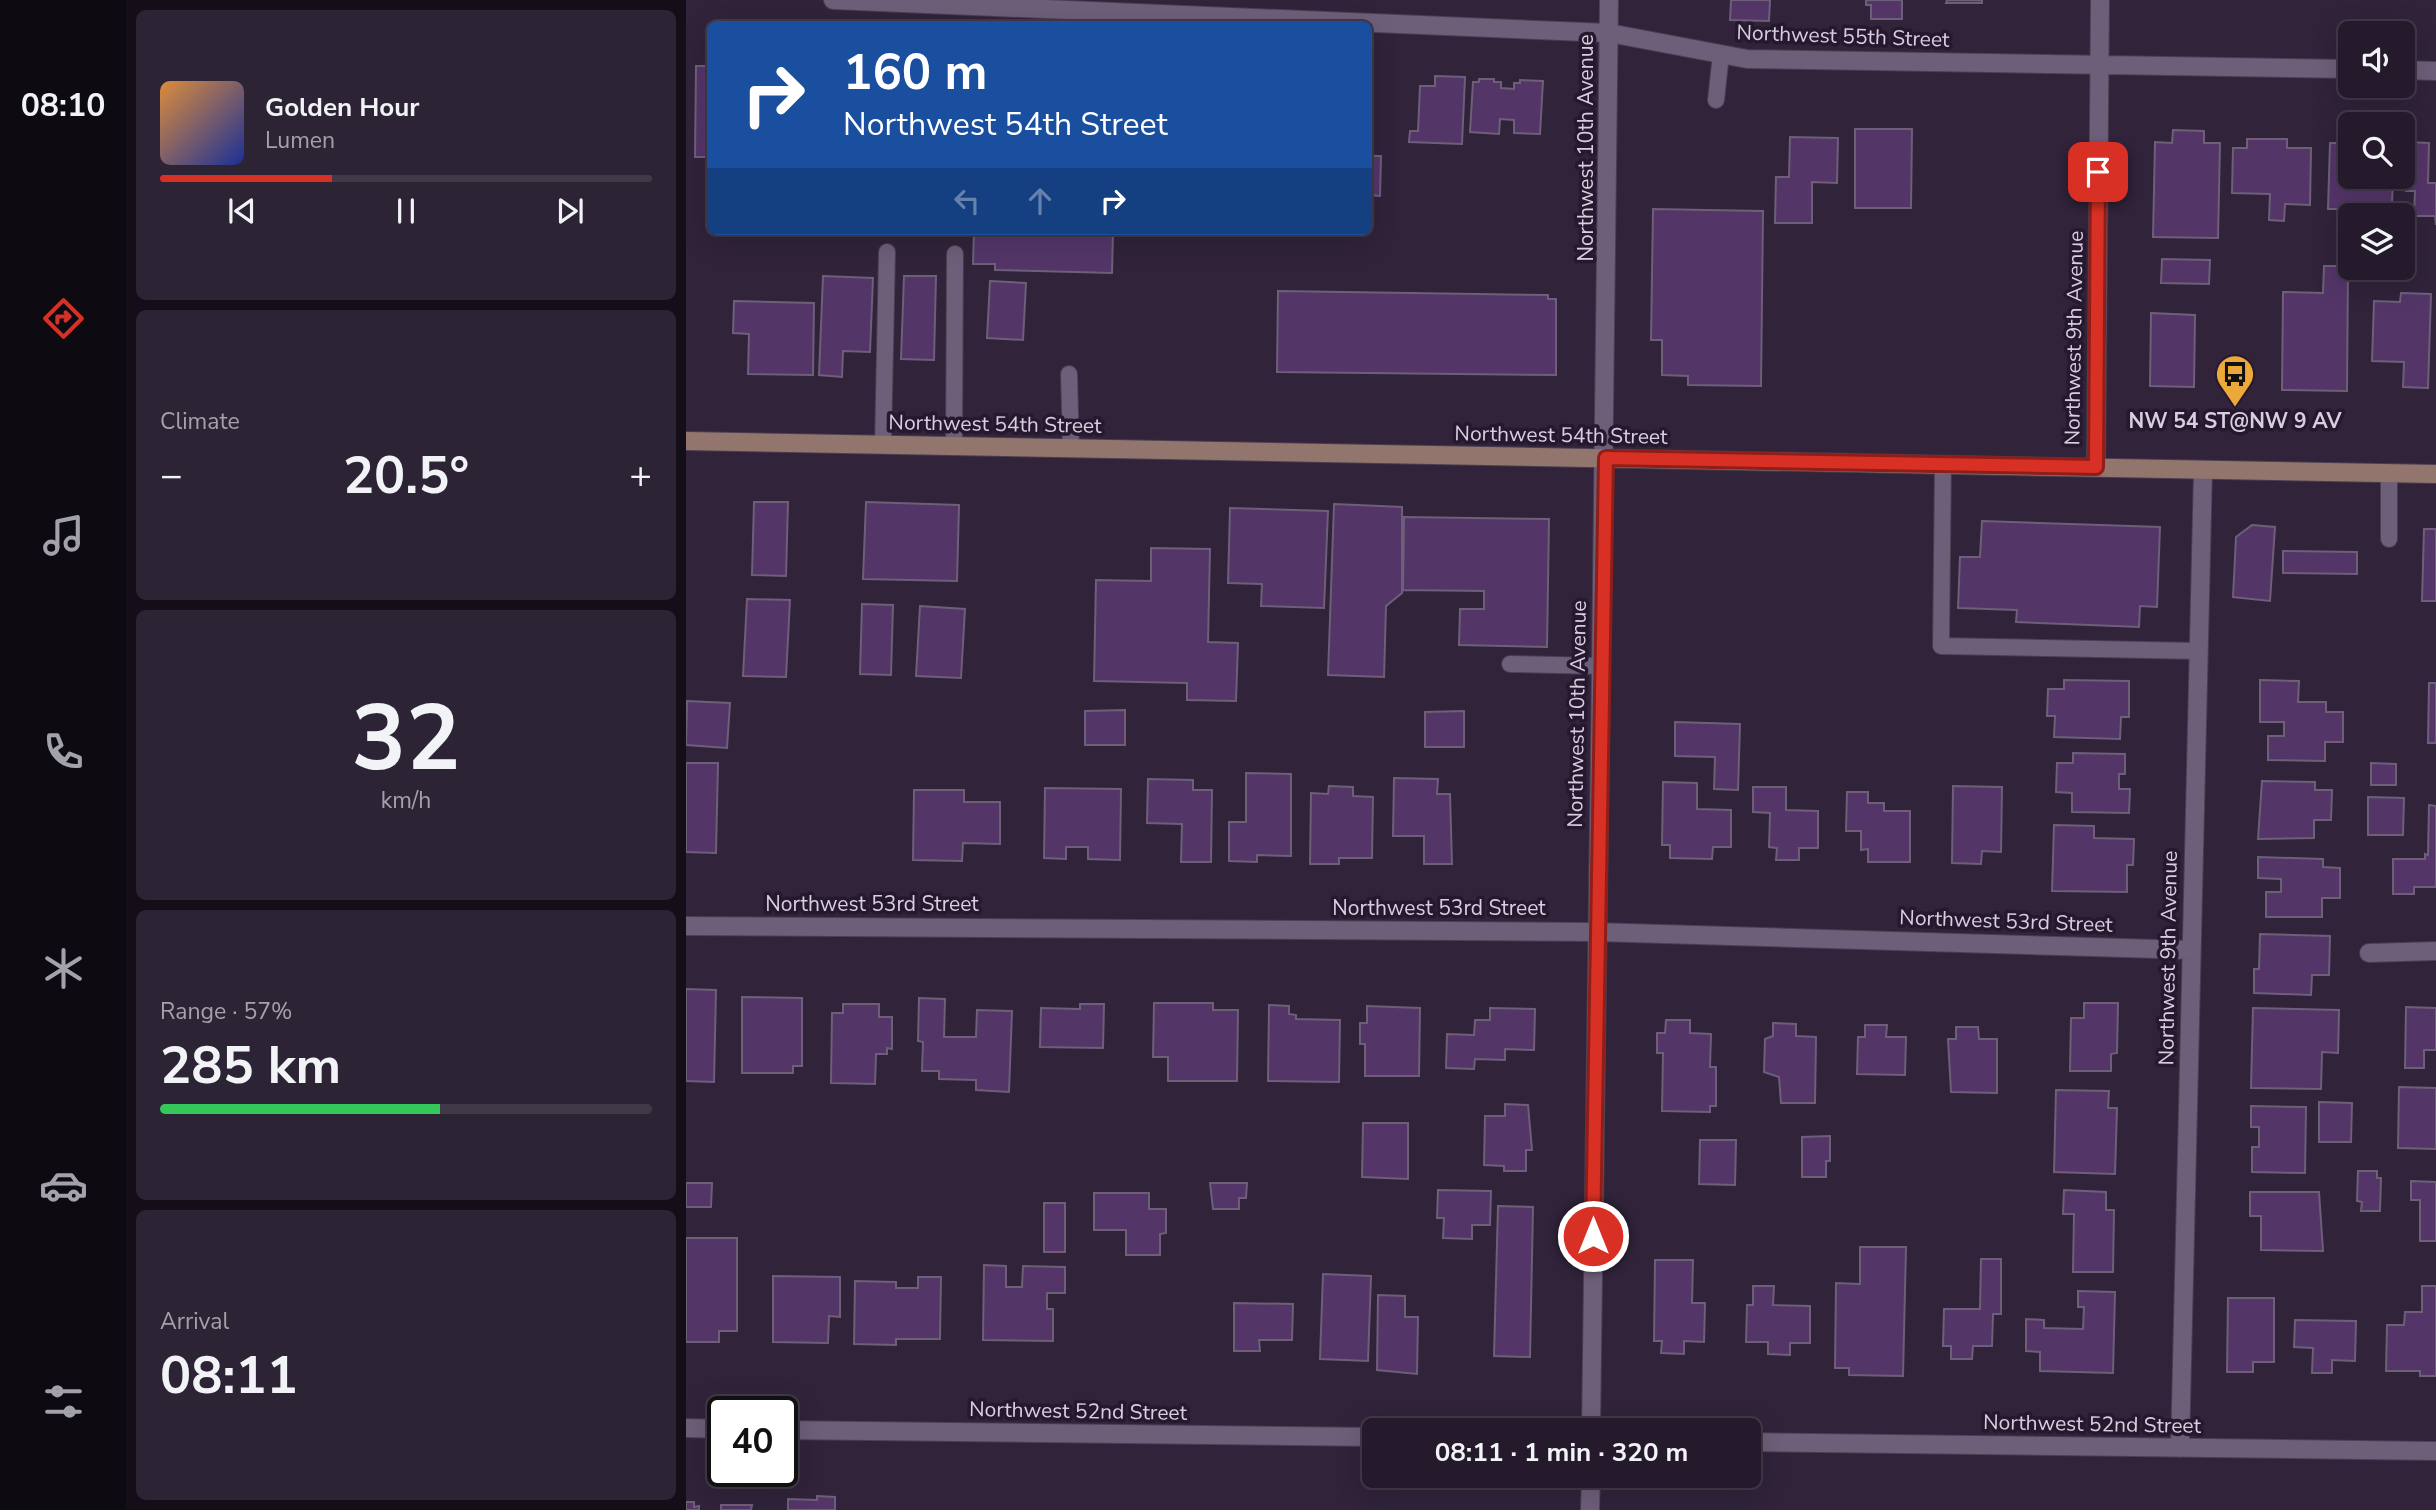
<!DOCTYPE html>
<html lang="en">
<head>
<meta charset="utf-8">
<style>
  :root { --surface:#241a2c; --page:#2c2334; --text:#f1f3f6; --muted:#a3a1a9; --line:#413848; --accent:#d93025 }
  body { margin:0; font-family:"Nunito Sans",sans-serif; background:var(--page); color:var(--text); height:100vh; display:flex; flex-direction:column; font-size:26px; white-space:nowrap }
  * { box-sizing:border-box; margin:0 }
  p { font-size:23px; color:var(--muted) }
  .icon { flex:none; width:38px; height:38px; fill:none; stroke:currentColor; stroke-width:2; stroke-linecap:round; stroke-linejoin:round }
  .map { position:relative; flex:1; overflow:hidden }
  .side { display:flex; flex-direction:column; gap:10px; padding:10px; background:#140e18; width:560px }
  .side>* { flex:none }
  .banner { position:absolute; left:21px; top:21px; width:665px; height:214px; border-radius:10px; box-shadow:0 7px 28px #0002,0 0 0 2px var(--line); background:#1a4fa0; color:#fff; overflow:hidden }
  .controls { position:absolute; left:1652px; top:21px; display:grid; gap:14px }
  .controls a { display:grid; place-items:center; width:77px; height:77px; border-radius:10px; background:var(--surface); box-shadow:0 7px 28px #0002,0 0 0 2px var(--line); font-size:35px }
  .speed { position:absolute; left:21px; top:1396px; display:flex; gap:14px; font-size:35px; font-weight:700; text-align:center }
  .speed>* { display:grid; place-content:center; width:91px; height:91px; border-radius:50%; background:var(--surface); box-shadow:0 7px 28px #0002,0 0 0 2px var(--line); line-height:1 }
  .speed .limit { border:4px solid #111; border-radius:10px; background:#fff; color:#111 }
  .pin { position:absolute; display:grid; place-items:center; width:60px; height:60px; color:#fff; margin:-30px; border-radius:14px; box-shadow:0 4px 10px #0006 }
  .me { position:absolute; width:77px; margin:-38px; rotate:0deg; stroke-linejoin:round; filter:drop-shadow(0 0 5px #0008) }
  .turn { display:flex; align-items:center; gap:24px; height:147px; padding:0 21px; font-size:32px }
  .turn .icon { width:91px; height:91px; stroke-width:2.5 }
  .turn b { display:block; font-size:49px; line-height:60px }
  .lanes { display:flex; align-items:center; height:66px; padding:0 21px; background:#0003; justify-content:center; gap:35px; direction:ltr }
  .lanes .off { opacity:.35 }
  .big { font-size:52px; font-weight:700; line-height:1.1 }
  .side .widget { flex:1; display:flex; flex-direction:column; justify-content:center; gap:10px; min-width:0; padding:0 24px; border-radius:10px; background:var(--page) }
  .side .dial { align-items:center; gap:0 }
  .dial b { font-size:91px; line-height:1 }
  .song { display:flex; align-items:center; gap:21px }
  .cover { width:84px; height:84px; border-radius:10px; background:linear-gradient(135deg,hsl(30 70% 55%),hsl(230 70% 35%)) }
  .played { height:7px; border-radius:4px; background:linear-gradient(90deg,var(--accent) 35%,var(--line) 35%) }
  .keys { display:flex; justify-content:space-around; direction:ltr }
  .heat { display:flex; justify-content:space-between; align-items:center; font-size:38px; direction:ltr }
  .charge { height:10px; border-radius:5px; background:linear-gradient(90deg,#34c759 57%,var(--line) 0) }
  .trip { position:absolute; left:676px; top:1418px; width:399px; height:70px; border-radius:10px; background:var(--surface); box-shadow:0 7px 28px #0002,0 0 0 2px var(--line); font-weight:700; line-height:70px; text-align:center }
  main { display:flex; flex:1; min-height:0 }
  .dock { display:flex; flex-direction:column; width:126px; justify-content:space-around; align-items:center; background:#0e0a12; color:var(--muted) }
  .dock .icon { width:49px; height:49px }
  .dock .on { color:var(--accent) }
  .dock b { font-size:32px; color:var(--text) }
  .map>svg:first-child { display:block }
  .building { fill:#533568; stroke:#6e5f79; stroke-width:2 }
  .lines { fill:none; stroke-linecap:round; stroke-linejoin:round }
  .service-casing { stroke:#4a3e51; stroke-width:18 }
  .minor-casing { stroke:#4a3e51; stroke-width:20 }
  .tertiary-casing { stroke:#4a3e51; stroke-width:20 }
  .secondary-casing { stroke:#4a3e51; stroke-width:20 }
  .service { stroke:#6d5e79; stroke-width:16 }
  .minor { stroke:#6d5e79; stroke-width:18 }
  .tertiary { stroke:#6d5e79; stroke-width:18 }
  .secondary { stroke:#92766e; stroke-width:18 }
  .route-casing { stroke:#8d1f18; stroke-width:18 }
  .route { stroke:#d93025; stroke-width:12 }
  .labels { text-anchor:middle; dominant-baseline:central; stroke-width:7; stroke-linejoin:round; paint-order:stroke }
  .street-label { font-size:21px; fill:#d7cfde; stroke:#26192f }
  .poi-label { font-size:21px; font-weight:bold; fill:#d7cfde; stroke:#26192f }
</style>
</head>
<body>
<main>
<nav class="dock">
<b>08:10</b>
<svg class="icon on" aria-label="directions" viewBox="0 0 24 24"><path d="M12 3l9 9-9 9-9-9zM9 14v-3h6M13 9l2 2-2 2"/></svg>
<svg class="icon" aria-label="music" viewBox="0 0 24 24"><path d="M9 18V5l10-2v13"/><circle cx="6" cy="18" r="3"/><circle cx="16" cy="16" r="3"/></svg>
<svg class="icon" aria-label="phone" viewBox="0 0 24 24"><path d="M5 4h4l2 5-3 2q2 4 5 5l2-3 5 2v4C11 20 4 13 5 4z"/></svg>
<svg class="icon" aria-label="climate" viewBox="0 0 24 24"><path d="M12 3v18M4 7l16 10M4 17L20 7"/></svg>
<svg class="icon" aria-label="car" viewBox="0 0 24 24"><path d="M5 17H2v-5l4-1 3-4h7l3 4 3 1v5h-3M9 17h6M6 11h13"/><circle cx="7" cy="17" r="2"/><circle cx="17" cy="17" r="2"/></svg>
<svg class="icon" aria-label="filters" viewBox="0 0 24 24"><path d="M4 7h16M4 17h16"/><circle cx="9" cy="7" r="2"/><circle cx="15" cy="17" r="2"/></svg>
</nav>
<section class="side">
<div class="widget">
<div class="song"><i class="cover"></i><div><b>Golden Hour</b><p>Lumen</p></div></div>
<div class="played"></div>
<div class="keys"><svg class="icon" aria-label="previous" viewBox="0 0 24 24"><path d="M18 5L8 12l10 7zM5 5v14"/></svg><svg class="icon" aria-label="pause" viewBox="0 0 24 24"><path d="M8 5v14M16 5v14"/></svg><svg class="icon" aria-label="next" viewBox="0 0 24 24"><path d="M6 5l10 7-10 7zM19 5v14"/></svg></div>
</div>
<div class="widget"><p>Climate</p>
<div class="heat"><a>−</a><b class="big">20.5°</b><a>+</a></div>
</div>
<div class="widget dial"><b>32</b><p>km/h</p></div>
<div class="widget"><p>Range · 57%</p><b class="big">285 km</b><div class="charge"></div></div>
<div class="widget"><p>Arrival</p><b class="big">08:11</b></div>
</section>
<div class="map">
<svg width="1750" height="1510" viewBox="0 0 1750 1510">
  <rect width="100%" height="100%" fill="#30233a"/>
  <path class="building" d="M1045 0H1084L1083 21 1044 20Z
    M1180 0H1216V19H1185V5H1180Z
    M1261 0H1296V3H1260Z
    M10 66H24V157H9Z
    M749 76 779 77 776 144 723 142 724 131H732L734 86H749Z
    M793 79H808V82H815V88L828 89V83H834V80L857 81 854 134 828 133V120L814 119 813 134 784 132 787 82H793Z
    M1169 129H1226L1225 208H1169Z
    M1487 130 1518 131V143H1534L1532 238 1467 237 1469 142 1486 143Z
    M1104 137 1152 138 1151 183 1126 182V223H1089L1090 177H1103Z
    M1561 139H1601V148H1625L1624 205 1599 204 1598 221 1583 220 1584 194 1546 193 1547 148H1561Z
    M1658 140H1664V177H1707L1706 204 1660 203V209H1642L1644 143H1658Z
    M1721 142 1743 143 1742 183H1750V225L1749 216H1728L1729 191H1720Z
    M682 156H695L694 196 682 195Z
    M967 209 1077 211 1075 386 1002 385V376L976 375V340H965Z
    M288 231H427L426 273 309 270V264H287Z
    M1476 259 1524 260 1523 284 1475 283Z
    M1638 266H1662L1661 391 1596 390 1597 292 1637 293Z
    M137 276 187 278 184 352 157 351 156 377 133 375Z
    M218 276H250L248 360 215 359Z
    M304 281 340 283 337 340 301 338Z
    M592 291 862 295V299H870V375L591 372Z
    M1715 293 1745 294 1742 388 1717 387 1718 362 1686 361 1688 301 1714 302Z
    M48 301 128 303 127 375 62 374 63 334 47 333Z
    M1465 313 1509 315 1508 387 1464 386Z
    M68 502H102L100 576 66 575Z
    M180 502 273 505 271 581 177 579Z
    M648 504 716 507V593L700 606 698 677 642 675Z
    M544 508 642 511 638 608 575 606 576 584 542 583Z
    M718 517 863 519 861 647 773 645 774 609H798V591L717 590Z
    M1296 521 1474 527 1471 607 1454 606 1453 627 1330 622 1331 610 1272 608 1274 557H1294Z
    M1566 525 1589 527 1584 601 1547 597 1550 537Z
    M1738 529H1750V601H1736Z
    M465 548 524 549 522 642 552 643 550 701 501 700V683L408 681 410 580 465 581Z
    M1597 551 1671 552V574L1597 573Z
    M61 599 104 600 100 677 57 676Z
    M176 604 207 605 205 675 174 674Z
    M234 606 279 609 275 678 230 676Z
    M1378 680 1443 681V717H1435L1434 739 1368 737 1369 716H1361L1362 689H1378Z
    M1574 680 1613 681 1612 702H1640V712H1657V742H1639V761L1582 760V736H1598V722H1574Z
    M1743 683H1750V743H1742Z
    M1 701 44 703 41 748 0 745Z
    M439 710V745H399V711Z
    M778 711V747H739V712Z
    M989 722 1054 724 1052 790 1028 789 1029 757 989 756Z
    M1387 753 1439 754V774H1433V789H1444L1443 813 1386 812V793L1370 792 1371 763H1387Z
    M0 763H32L30 853 0 852Z
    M1685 763 1710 764V785H1685Z
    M560 773 605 774V856L571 855V862L543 861V822H560Z
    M708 778 752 779 751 794H764L766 864H738V836H707Z
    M462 779 507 780V790H526L525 862H495L496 824 461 823Z
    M1576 781 1629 782V790H1646L1645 820H1628V838L1572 839Z
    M977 782 1011 783V809L1045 810V847H1027L1026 859 984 858V845H976Z
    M643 786 667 787V796L687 797 686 858H653V864H624L625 793 642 794Z
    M1267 786 1316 787 1315 852 1296 851 1295 864 1266 863Z
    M1067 787H1100V810L1132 811V848H1113V860H1090L1091 848 1083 847 1084 813 1067 812Z
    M359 788 435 789 434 860 402 859V847H380V859L358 858Z
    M228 790H278V802H314V844L277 843 276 861 227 860Z
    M1161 792H1182V803H1198V811H1224V862H1182V849L1175 850V831H1160Z
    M1682 797 1718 798 1717 835H1682Z
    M1743 805 1750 806V887H1728V894H1707V859H1739V854L1742 855Z
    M1368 825 1408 826V838L1448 839 1447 865H1441V892L1366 891Z
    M1572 857 1637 859V867L1654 868V898H1636V917H1580V892H1595V879L1572 878Z
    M1574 934 1644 936 1643 975H1626L1625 995 1568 993V969H1573Z
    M0 989 30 990 28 1082 0 1081Z
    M56 997 116 998V1066H107V1073H56Z
    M233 998 259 999 258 1037H290L291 1010 326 1011 323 1092 290 1090V1080L253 1079V1071H236L237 1042 232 1041Z
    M468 1003H527V1010H552L551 1081H482V1057H467Z
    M1398 1003H1432L1431 1053 1425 1054V1071H1384L1385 1018H1398Z
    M157 1004H193V1017H206V1049L201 1048V1054H190L189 1084 145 1083 146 1013H157Z
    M394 1004H418L417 1048 354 1047 355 1008 394 1009Z
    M583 1005 603 1006V1014L610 1015V1019L654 1020 653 1082 582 1081Z
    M681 1006 734 1008 733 1076H679V1044H674V1023H681Z
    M1720 1007 1750 1008V1050H1738V1068H1719Z
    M804 1008 849 1009 848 1050 819 1049V1060L789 1059 788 1069 760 1068 761 1034 788 1035 789 1020H804Z
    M1567 1008 1653 1010 1652 1053 1636 1052 1635 1089 1565 1088Z
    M980 1020H1004V1033L1025 1034 1024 1067H1030V1106H1024V1112L976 1111 977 1053H971V1033H979Z
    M1087 1023 1110 1024V1036L1130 1037 1129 1103H1095L1093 1077 1078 1072 1079 1039 1087 1036Z
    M1179 1025H1201L1200 1037H1220L1219 1075 1171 1074 1172 1037H1179Z
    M1270 1027H1292L1293 1039H1311V1093L1265 1092 1262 1039H1270Z
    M1713 1087 1750 1088V1149L1712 1148Z
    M1370 1090 1423 1091 1422 1108H1431L1429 1174 1368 1172Z
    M1633 1102 1666 1103 1665 1142H1633Z
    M819 1104 842 1105 846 1150H840V1171H818V1166L798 1165 799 1116H819Z
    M1565 1106 1620 1107 1619 1173 1566 1172V1147H1573V1127H1565Z
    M677 1123H722V1179L676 1177Z
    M1144 1136V1161H1140V1177H1116V1137Z
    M1014 1140H1050L1049 1185 1013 1184Z
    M1672 1171H1691V1178H1695L1694 1211H1675L1676 1202 1671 1201Z
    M1725 1181 1750 1182V1241H1734V1200H1725Z
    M0 1183H26L25 1207H0Z
    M524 1183H561L560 1198H553V1209H527Z
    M752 1190 805 1191 804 1225H786V1239L757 1238 758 1218H751Z
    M1378 1190 1420 1192V1210H1428L1427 1272H1387L1388 1214H1377Z
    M1564 1192H1633L1637 1251 1575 1250V1216H1564Z
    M408 1193H463V1209H480V1233L474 1234V1255H440V1230H408Z
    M358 1203H379V1252H358Z
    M812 1206 847 1207 844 1357 808 1356Z
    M0 1238H51V1331H33V1342H0Z
    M1174 1247H1220L1217 1376 1163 1375V1368H1149L1150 1283 1174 1284Z
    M1295 1259H1315V1314H1307L1306 1346H1287L1286 1359H1265V1346H1257L1258 1309H1294Z
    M969 1260H1007L1006 1303H1019L1018 1342 998 1341V1354L975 1353 976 1341H968Z
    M298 1265 320 1266V1287H336L337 1266 379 1267V1293H361V1309H367V1341L297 1340Z
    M637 1274 685 1276 682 1361 634 1359Z
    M87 1276 154 1277V1317L143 1316 142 1343 87 1342Z
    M232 1277H255L254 1339H210V1345L168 1344 169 1281 210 1282V1288H232Z
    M1067 1286H1088L1087 1305 1124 1306V1343H1104V1355L1082 1354V1342H1060L1061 1305H1067Z
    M1736 1286H1750V1376H1734V1371H1700L1701 1325H1718L1719 1312H1736Z
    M1392 1291 1429 1292 1427 1373 1354 1371V1352L1340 1351V1319L1358 1320V1328L1397 1329 1398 1307H1392Z
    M692 1295 719 1296V1317H732L731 1374 691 1370Z
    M1542 1298H1588V1362H1567V1372H1541Z
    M548 1303 607 1304 606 1340H573L574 1351H548Z
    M1609 1320 1670 1321 1669 1361 1646 1360V1373H1626L1627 1348 1608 1347Z
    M131 1496 149 1497V1510H102V1499L131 1500Z
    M0 1502H8V1507L13 1506V1510H0Z
    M35 1505H66L65 1510H35Z"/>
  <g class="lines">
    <g class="service-casing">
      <path id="service" d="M1030 100 1035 54
        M383 374 385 449
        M197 445 201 252
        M268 446 269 254
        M1257 464 1255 646 1513 651
        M1703 473V539
        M824 664 915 666"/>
    </g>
    <g class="minor-casing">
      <path id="minor" d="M147 0 923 33 1061 59 1664 69
        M1717 70 1750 71
        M1410 467 1414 0
        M0 926 910 932 1505 950
        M1683 953 1750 951
        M0 1428 37 1429
        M96 1430 688 1437
        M1062 1442 1750 1451
        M1494 1448 1517 470"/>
    </g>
    <g class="tertiary-casing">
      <path id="tertiary" d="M905 1430C909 953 920 477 923 0
        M904 1510 905 1475"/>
    </g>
    <g class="secondary-casing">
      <path id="secondary" d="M0 441 1750 474"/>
    </g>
    <use href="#service" class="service"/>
    <use href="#minor" class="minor"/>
    <use href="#tertiary" class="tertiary"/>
    <use href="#secondary" class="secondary"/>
  </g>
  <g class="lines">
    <g class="route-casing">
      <path id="route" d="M907 1236 920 458 1410 467 1412 172"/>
    </g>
    <use href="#route" class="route"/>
  </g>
  <defs>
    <g id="bus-pin" transform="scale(2.0125)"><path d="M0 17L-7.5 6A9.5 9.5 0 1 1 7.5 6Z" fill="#eca93a" stroke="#26192f"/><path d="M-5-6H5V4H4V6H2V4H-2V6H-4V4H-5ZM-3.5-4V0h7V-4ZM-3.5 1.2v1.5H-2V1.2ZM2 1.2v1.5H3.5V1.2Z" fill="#111"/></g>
  </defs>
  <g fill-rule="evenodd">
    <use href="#bus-pin" x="1549" y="374"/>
  </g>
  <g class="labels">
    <g class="street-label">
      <text transform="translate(1157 36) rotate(2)">Northwest 55th Street</text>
      <text transform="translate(900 148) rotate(-90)">Northwest 10th Avenue</text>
      <text transform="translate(1388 338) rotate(-89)">Northwest 9th Avenue</text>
      <text transform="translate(309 424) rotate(1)">Northwest 54th Street</text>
      <text transform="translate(875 435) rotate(1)">Northwest 54th Street</text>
      <text transform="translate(891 714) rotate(-89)">Northwest 10th Avenue</text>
      <text x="186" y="904">Northwest 53rd Street</text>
      <text x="753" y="908">Northwest 53rd Street</text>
      <text transform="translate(1320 921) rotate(2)">Northwest 53rd Street</text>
      <text transform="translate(1482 958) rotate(-89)">Northwest 9th Avenue</text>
      <text transform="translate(392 1411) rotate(1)">Northwest 52nd Street</text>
      <text transform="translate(1406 1424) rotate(1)">Northwest 52nd Street</text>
    </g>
    <g class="poi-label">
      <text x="1549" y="421">NW 54 ST@NW 9 AV</text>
    </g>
  </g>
</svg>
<div class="controls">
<a><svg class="icon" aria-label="sound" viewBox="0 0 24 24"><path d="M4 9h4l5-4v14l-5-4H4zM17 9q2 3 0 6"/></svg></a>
<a><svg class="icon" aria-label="search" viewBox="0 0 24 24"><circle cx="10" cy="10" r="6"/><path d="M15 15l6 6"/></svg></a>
<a><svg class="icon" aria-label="layers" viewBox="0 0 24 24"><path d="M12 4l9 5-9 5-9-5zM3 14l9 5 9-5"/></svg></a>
</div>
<div class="speed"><div class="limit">40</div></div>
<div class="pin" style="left:1412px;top:172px;background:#d93025"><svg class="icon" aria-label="arrive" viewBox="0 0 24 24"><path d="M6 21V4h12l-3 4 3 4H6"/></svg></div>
<svg class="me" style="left:907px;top:1236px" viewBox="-20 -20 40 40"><circle r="17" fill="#d93025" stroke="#fff" stroke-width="3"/><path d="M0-11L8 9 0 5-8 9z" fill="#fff"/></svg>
<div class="trip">08:11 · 1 min · 320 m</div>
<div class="banner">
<div class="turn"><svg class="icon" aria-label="right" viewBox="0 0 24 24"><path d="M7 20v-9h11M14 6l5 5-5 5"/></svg><div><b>160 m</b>Northwest 54th Street</div></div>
<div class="lanes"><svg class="icon off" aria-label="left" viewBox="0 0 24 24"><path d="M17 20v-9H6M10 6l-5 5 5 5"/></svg><svg class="icon off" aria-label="ahead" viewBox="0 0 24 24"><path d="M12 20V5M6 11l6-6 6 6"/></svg><svg class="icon" aria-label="right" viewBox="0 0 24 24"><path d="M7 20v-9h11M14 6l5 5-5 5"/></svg></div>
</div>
</div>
</main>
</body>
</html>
